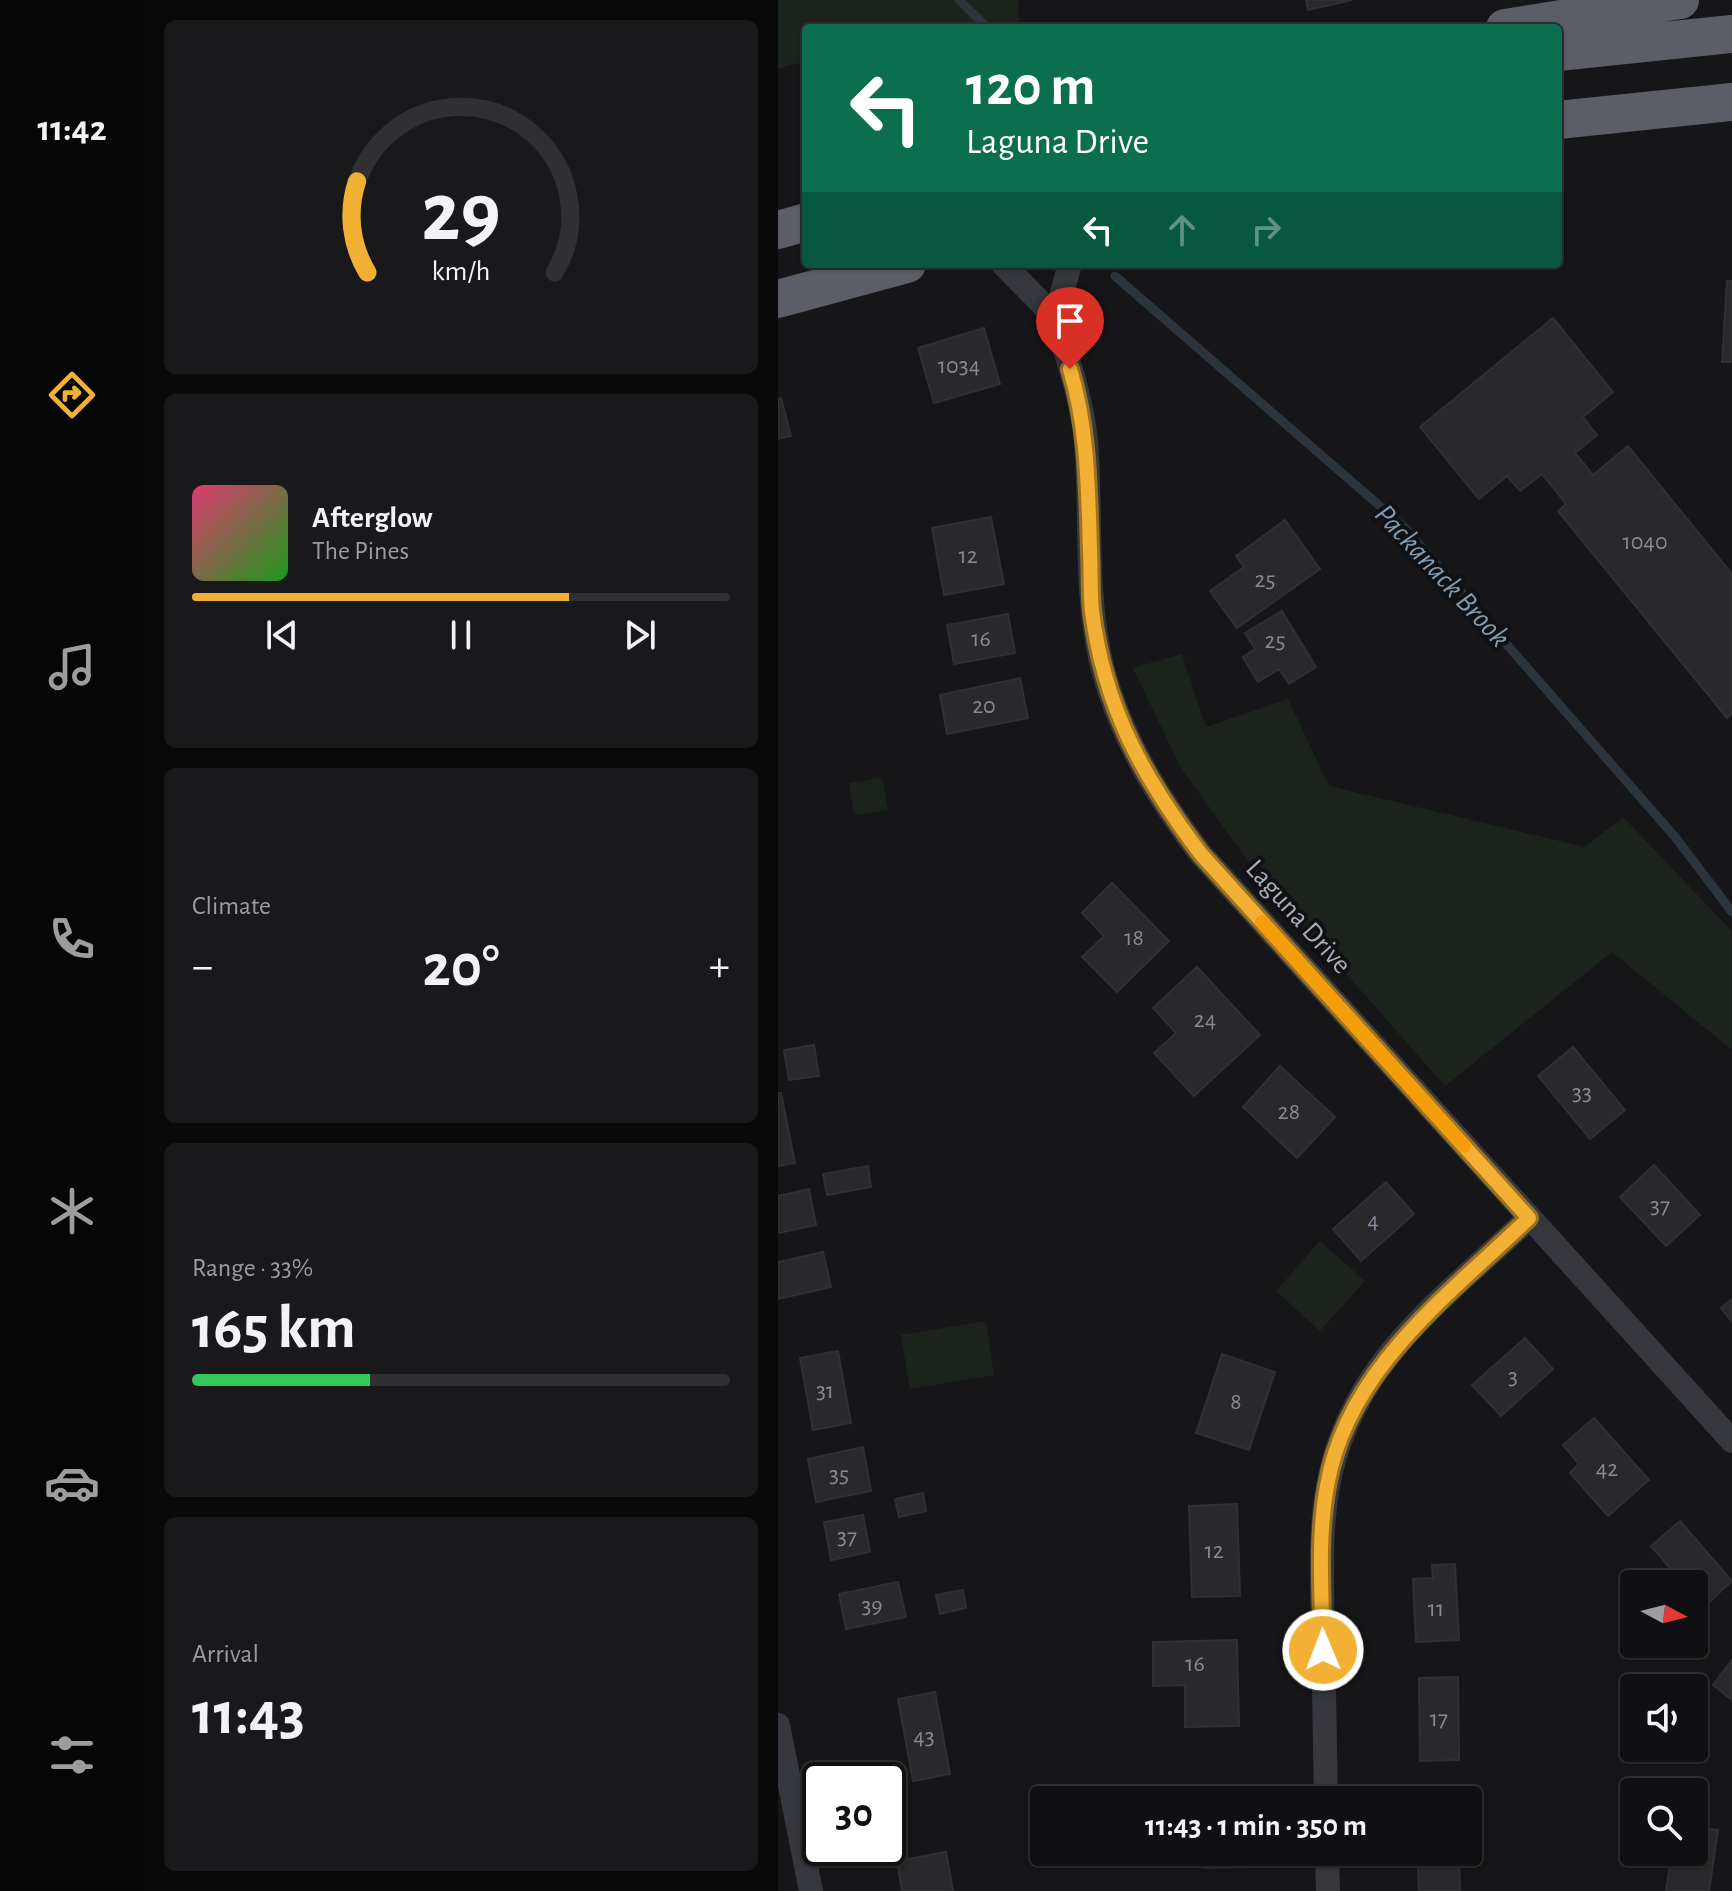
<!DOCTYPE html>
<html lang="en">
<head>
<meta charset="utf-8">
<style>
  :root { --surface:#101012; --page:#19191b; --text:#f1f3f6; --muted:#9c9d9f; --line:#303032; --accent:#f2b134 }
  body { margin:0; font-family:"Alegreya Sans",sans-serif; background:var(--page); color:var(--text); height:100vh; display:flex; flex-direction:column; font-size:30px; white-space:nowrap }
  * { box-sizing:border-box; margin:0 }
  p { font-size:26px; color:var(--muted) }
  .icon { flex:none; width:44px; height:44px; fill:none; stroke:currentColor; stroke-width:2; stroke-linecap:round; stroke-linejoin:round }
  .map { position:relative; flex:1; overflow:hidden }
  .panel { display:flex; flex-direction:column; gap:20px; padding:20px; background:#09090a; width:634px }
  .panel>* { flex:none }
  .guide { position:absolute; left:24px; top:24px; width:760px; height:244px; border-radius:8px; box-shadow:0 2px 6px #0004,0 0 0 2px var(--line); background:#0b6e4f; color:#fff; overflow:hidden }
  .needle { width:52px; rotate:97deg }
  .tools { position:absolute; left:842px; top:1570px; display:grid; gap:16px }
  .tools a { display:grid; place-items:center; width:88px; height:88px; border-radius:8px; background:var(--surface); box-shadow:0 2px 6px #0004,0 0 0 2px var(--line); font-size:40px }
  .speed { position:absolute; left:24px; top:1762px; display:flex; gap:16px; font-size:40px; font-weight:700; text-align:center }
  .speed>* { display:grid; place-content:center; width:104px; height:104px; border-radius:50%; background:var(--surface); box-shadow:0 2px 6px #0004,0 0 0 2px var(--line); line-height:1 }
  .speed .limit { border:4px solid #111; border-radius:12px; background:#fff; color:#111 }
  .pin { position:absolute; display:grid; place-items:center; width:68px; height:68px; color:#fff; margin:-82px -34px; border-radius:50% 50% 50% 0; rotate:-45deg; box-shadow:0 0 8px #0007 }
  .pin .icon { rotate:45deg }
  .me { position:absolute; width:88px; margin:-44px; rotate:359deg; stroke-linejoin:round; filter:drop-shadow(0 0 6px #0008) }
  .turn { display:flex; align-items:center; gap:28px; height:168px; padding:0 32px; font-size:36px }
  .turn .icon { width:104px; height:104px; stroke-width:2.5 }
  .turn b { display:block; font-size:56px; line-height:68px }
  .lanes { display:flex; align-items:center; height:76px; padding:0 32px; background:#0003; justify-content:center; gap:40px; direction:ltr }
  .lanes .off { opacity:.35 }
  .big { font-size:60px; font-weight:700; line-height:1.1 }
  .panel .card { flex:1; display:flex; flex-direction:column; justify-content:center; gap:12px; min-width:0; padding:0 28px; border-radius:12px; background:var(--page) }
  .panel .dial { align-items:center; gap:0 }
  .dial svg { height:208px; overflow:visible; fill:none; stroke:var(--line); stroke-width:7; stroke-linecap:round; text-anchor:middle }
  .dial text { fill:var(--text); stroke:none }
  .song { display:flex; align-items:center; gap:24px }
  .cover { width:96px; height:96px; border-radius:12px; background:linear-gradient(135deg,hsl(340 70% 55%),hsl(120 70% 35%)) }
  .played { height:8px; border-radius:4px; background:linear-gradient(90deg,var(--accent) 70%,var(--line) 70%) }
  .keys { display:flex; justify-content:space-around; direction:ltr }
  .heat { display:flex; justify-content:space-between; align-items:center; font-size:44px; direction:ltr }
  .charge { height:12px; border-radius:6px; background:linear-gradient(90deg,#34c759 33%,var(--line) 0) }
  .trip { position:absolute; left:252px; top:1786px; width:452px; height:80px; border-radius:8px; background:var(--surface); box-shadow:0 2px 6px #0004,0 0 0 2px var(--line); font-weight:700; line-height:80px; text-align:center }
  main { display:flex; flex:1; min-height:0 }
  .dock { display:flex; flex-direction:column; width:144px; justify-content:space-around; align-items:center; background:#060607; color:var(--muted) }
  .dock .icon { width:56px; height:56px }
  .dock .active { color:var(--accent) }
  .dock b { font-size:36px; color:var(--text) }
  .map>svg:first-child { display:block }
  .green { fill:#1c231d }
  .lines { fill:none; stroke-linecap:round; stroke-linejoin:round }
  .stream { stroke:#2c353c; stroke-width:9 }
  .building { fill:#29292c; stroke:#303034; stroke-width:2 }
  .minor { stroke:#37383d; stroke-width:24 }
  .trunk { stroke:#5b5e65; stroke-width:38 }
  .route-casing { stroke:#9d7322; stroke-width:20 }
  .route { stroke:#f2b134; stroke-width:14 }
  .slow { stroke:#f59e0b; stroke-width:14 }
  .labels { text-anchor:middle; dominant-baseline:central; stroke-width:8; stroke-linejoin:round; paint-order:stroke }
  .number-label { font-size:24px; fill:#888b94 }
  .street-label { font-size:28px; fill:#a8adb8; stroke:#111113 }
  .water-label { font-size:30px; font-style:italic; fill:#7f9bb3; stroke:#111113 }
</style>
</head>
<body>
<main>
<nav class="dock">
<b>11:42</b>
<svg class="icon active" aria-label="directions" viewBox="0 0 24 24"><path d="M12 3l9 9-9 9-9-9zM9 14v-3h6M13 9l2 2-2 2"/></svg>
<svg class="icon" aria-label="music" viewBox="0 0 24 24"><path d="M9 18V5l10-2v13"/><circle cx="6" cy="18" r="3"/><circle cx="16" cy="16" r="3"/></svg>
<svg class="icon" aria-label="phone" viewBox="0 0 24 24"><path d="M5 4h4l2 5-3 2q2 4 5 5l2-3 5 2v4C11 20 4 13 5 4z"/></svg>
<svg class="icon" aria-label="climate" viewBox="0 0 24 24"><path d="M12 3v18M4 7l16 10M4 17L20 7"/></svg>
<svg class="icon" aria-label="car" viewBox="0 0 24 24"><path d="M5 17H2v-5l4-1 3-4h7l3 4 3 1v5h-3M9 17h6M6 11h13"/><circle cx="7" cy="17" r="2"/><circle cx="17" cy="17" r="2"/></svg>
<svg class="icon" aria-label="filters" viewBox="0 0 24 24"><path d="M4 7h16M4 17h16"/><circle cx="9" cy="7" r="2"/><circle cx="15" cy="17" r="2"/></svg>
</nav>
<section class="panel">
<div class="card dial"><svg viewBox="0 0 100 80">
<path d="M14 69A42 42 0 1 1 86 69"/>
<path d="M14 69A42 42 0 0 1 10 34" stroke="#f2b134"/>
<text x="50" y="56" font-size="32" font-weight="700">29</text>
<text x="50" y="72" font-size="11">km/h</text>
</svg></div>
<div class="card">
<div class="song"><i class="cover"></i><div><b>Afterglow</b><p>The Pines</p></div></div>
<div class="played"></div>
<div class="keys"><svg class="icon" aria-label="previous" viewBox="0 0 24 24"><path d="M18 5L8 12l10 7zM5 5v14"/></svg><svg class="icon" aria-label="pause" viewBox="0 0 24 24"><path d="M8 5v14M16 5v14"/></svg><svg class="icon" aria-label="next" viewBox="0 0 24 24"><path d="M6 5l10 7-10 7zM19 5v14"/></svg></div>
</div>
<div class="card"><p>Climate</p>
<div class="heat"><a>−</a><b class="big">20°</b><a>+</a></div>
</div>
<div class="card"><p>Range · 33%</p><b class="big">165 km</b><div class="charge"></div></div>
<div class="card"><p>Arrival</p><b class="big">11:43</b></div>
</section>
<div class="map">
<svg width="954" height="1891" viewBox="0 0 954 1891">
  <rect width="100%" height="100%" fill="#161618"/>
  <path class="green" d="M0 0H241L240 28H28V63L16 64 0 69Z
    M404 654 428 727 510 699 551 786 807 847 845 817 954 931V1050L834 952 667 1086 475 868 403 768 355 668Z
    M104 777 110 810 76 815 71 783Z
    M542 1241 587 1281 542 1331 498 1291Z
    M208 1321 216 1375 132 1389 123 1335Z"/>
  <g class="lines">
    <path class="stream" d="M181 0 210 28
      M337 276 626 527 898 838 954 912"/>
  </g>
  <path class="building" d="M528 0H574L530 10Z
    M949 281H954V362H944Z
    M775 318 835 392 805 417 819 435 797 453 815 475 850 446 954 574V713L949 718 780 511 788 504 764 474 742 491 729 476 701 499 642 427Z
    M206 328 222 384 156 403 140 348Z
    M3 398 13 436 0 439V399Z
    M213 517 226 584 166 595 154 528Z
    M507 520 542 569 459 628 432 591 466 567 458 556Z
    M504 611 538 667 511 684 501 669 480 682 465 657 477 649 467 633Z
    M230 614 237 653 176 664 169 625Z
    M242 678 250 718 169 734 162 695Z
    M334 883 391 941 339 992 304 957 326 936 304 913Z
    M419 967 482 1035 416 1096 376 1053 398 1033 375 1008Z
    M36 1045 41 1076 11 1080 6 1050Z
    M795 1047 847 1110 812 1139 760 1076Z
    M502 1066 557 1117 519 1158 465 1107Z
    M0 1093H3L17 1163 0 1166Z
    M876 1165 922 1215 888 1246 842 1197Z
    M90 1166 93 1187 49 1195 45 1174Z
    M608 1182 636 1214 583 1261 555 1229Z
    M31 1189 38 1225 0 1233V1196Z
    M45 1252 53 1287 0 1299V1262Z
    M954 1299V1322L943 1308Z
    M747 1338 775 1369 723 1416 694 1385Z
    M60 1351 73 1423 35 1430 22 1358Z
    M444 1354 497 1372 471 1450 418 1433Z
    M816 1418 871 1480 830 1516 792 1473 801 1464 785 1445Z
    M85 1447 93 1491 38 1502 30 1459Z
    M145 1493 148 1511 121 1517 117 1499Z
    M459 1504 462 1596 414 1597 411 1506Z
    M85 1515 92 1552 53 1560 46 1522Z
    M902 1521 954 1581 926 1607 916 1595V1584H906L873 1546Z
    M677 1564 681 1640 638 1642 635 1579 655 1578 654 1565Z
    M120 1582 128 1617 68 1629 61 1594Z
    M185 1590 188 1608 162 1614 158 1595Z
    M459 1640 461 1726 407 1727V1685L375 1686V1642Z
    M954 1660V1700L935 1685Z
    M680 1677 681 1760 642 1761 641 1678Z
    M157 1692 172 1774 135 1781 120 1699Z
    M468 1796V1800H407V1797Z
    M916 1827 940 1830 931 1891H888L894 1852H916Z
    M168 1852 175 1891H124L119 1861Z
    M427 1852H469V1867L427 1868Z
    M639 1852H681L682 1891H641Z"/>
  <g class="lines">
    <path class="minor" d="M225 264 277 317 292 264
      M277 317C289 358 304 399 308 441 314 516 306 592 324 666 342 736 379 796 422 853L954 1441
      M0 1725 33 1891
      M548 1800C547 1745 546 1691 545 1636 543 1533 537 1457 601 1368 640 1313 702 1265 751 1218
      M549 1852 550 1891"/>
    <path class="trunk" d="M727 28 902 0
      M780 52 954 34
      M780 120 954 102
      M0 230 28 222
      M0 299 129 264"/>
  </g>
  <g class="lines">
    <g class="route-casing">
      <path id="route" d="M292 369C310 429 310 488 312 550 313 570 312 591 314 611 326 707 365 777 422 853L751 1218C671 1295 569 1369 549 1486 539 1540 544 1596 545 1650"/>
    </g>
    <use href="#route" class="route"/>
    <path class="slow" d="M484 922 686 1146"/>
  </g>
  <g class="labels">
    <g class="number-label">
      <text x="181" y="366">1034</text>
      <text x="867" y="542">1040</text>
      <text x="190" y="556">12</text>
      <text x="487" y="580">25</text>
      <text x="203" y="639">16</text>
      <text x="497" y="641">25</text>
      <text x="206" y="706">20</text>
      <text x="356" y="938">18</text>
      <text x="427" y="1020">24</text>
      <text x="804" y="1093">33</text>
      <text x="511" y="1112">28</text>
      <text x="882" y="1206">37</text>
      <text x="595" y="1221">4</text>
      <text x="735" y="1377">3</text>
      <text x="47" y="1391">31</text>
      <text x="458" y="1402">8</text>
      <text x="829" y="1469">42</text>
      <text x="61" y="1475">35</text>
      <text x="69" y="1537">37</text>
      <text x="436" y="1551">12</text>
      <text x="94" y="1606">39</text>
      <text x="658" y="1609">11</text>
      <text x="417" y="1664">16</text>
      <text x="661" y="1719">17</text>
      <text x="146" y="1737">43</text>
    </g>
    <g class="street-label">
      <text transform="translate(520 917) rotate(48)">Laguna Drive</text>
    </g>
    <g class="water-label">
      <text transform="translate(664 576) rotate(47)">Packanack Brook</text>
    </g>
  </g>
</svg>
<div class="tools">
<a><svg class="needle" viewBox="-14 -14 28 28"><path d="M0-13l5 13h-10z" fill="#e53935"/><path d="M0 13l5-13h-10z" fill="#9c9d9f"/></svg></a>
<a><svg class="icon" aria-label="sound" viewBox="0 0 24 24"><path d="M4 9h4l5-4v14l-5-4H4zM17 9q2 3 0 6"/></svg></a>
<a><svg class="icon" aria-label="search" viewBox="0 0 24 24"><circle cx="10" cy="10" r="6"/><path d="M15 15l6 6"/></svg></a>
</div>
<div class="speed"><div class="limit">30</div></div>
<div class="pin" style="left:292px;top:369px;background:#d93025"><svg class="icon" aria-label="arrive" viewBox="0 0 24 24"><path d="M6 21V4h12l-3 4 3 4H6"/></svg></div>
<svg class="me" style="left:545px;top:1650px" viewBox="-20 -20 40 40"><circle r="17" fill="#f2b134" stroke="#fff" stroke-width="3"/><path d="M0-11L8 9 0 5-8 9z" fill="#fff"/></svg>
<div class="trip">11:43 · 1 min · 350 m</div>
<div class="guide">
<div class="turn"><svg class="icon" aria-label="left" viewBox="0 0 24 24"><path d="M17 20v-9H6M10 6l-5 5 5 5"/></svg><div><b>120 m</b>Laguna Drive</div></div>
<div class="lanes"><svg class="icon" aria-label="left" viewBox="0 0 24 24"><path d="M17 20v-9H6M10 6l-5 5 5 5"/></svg><svg class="icon off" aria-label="ahead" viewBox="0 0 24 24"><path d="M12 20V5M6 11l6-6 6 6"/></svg><svg class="icon off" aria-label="right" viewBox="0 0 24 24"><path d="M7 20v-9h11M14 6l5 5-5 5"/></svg></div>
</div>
</div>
</main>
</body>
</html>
